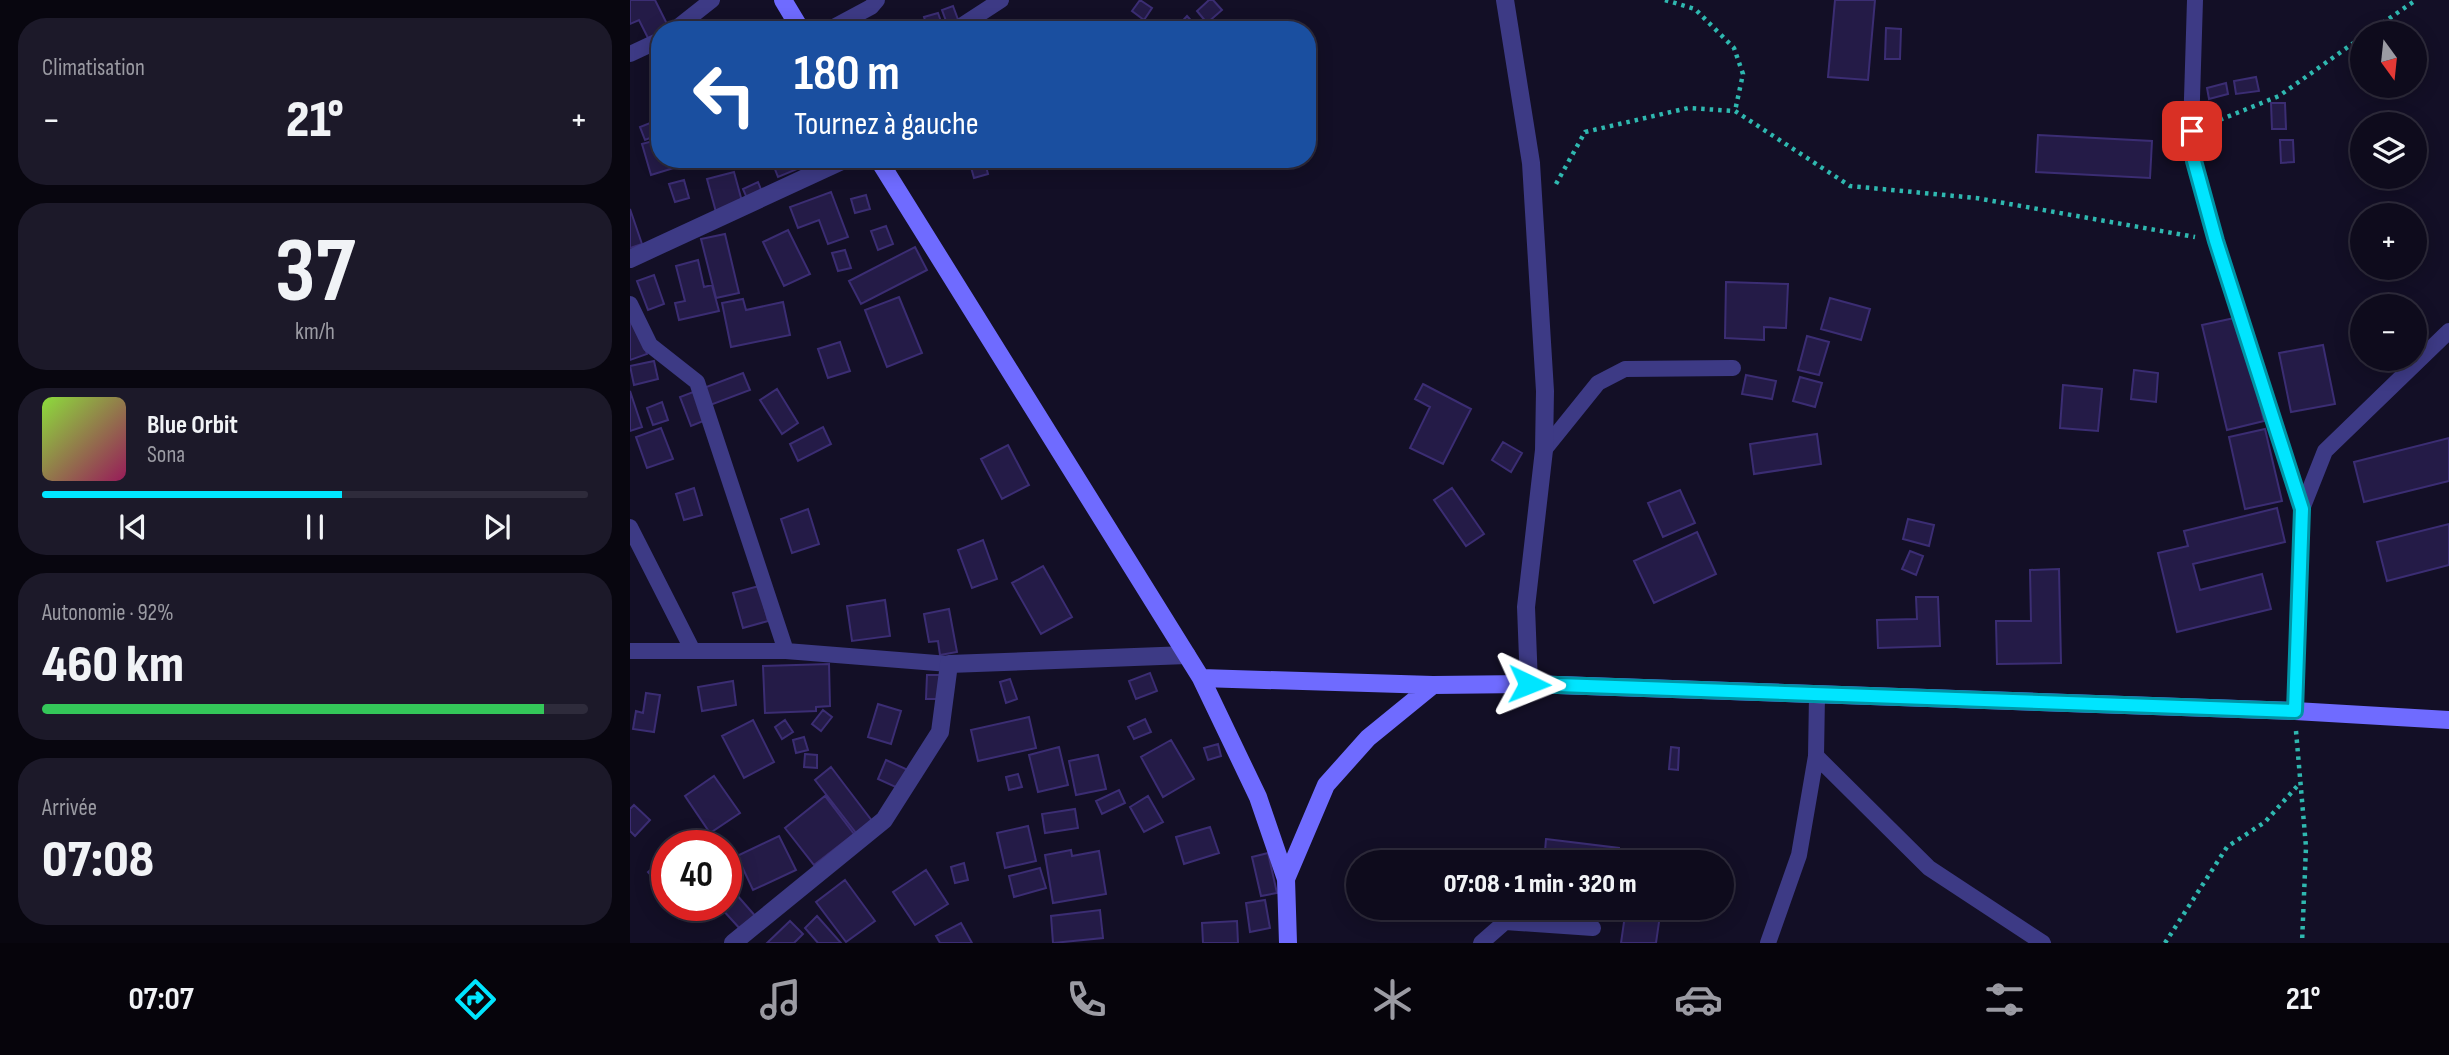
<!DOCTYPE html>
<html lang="fr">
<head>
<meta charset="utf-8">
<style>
  :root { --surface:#0e0b1c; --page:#1c1929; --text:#f1f3f6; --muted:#9b9ba3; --line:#2e2b3b; --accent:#00e5ff }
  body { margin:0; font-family:"Sofia Sans Condensed",sans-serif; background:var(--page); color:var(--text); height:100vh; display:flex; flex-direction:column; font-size:26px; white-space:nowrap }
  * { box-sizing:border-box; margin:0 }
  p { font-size:23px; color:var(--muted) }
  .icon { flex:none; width:38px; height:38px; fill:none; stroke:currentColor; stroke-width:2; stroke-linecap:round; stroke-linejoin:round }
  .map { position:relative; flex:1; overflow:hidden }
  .details { display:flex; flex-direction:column; gap:18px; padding:18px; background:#08060f; width:630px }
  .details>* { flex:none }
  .banner { position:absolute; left:21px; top:21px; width:665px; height:147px; border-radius:28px; box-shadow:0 4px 18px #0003,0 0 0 2px var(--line); background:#1a4fa0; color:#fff; overflow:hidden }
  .needle { width:46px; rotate:165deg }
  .fabs { position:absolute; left:1720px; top:21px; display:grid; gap:14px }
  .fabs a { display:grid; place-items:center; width:77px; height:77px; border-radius:50%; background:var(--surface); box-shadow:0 4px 18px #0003,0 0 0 2px var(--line); font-size:35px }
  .speed { position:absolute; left:21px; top:830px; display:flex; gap:14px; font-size:35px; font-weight:700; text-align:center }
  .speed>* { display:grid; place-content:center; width:91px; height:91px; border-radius:50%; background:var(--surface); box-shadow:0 4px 18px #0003,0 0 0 2px var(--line); line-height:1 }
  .speed .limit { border:10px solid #d22; background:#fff; color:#111 }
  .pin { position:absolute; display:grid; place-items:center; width:60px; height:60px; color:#fff; margin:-30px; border-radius:14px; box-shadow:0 4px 10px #0006 }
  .me { position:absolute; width:77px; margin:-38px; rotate:92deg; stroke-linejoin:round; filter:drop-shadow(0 0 5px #0008) }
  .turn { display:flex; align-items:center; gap:24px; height:147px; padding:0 28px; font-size:32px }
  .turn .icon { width:91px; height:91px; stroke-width:2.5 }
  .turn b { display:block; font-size:49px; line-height:60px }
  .big { font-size:52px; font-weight:800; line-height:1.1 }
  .details .tile { flex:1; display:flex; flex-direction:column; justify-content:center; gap:10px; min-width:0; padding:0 24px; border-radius:28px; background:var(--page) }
  .details .dial { align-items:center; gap:0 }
  .dial b { font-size:91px; line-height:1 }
  .song { display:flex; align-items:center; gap:21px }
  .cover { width:84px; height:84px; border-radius:10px; background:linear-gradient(135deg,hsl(90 70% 55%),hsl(330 70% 35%)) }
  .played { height:7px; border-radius:4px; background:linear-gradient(90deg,var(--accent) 55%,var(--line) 55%) }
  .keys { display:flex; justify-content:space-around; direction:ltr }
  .heat { display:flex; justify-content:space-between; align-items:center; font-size:38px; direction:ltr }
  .charge { height:10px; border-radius:5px; background:linear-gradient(90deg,#34c759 92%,var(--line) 0) }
  .trip { position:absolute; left:716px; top:850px; width:388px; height:70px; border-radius:35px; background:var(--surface); box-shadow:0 4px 18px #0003,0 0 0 2px var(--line); font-weight:800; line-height:70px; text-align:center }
  .tabs { display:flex; height:112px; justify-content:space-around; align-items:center; background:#06040b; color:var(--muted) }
  .tabs .icon { width:49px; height:49px }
  .tabs .active { color:var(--accent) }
  .tabs b { font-size:32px; color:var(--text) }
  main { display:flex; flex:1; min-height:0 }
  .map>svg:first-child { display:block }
  .building { fill:#241b47; stroke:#3b2d73; stroke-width:2 }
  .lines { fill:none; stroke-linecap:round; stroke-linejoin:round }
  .path { stroke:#2fb8b0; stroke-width:4.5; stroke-dasharray:3.5 5; stroke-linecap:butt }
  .lane { stroke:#3d3a85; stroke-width:16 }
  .street { stroke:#3d3a85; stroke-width:18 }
  .secondary { stroke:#6f6bff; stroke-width:18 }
  .route-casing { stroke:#0095a6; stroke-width:18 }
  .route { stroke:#00e5ff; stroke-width:12 }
</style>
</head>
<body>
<main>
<section class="details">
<div class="tile"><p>Climatisation</p>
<div class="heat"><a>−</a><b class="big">21°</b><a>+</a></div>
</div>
<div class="tile dial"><b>37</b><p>km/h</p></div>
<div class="tile">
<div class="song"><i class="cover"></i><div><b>Blue Orbit</b><p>Sona</p></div></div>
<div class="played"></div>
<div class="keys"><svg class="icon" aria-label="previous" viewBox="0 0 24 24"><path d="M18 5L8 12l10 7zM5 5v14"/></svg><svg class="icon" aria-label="pause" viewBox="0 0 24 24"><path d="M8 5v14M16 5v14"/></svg><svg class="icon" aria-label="next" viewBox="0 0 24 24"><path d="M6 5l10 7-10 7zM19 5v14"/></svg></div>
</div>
<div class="tile"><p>Autonomie · 92%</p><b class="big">460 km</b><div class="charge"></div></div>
<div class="tile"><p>Arrivée</p><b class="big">07:08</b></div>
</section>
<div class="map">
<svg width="1819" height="943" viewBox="0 0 1819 943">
  <rect width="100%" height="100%" fill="#130f26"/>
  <path class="building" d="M0 0H25L40 30H30V45L23 48 9 20 0 24Z
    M510 0 522 8 514 20 502 11Z
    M579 0H583L592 10 577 23 567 11Z
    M1205 0H1245L1238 80 1198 77Z
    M323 6 330 25 319 29 312 10Z
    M308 13 313 27 298 30 294 17Z
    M557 16 568 28 566 30H544Z
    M1256 28 1271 29 1270 59H1255Z
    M30 74V93L23 76Z
    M1626 77 1629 91 1606 94 1604 81Z
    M1596 83 1598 94 1579 99 1577 88Z
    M1641 103H1655L1656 129H1642Z
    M30 119V134L15 140 10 127Z
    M1408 135 1522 141 1520 178 1406 172Z
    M30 139V159H73L21 175 12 144Z
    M1650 140H1663L1664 162 1651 163Z
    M141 159H204L193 164 191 159 148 177Z
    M354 159 358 174 344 178 339 160Z
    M104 172 113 205 86 212 77 179Z
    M54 180 59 198 45 202 39 184Z
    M128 182 134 197 119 203 113 189Z
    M201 192 218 237 198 244 189 220 168 228 160 207Z
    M236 195 240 209 225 213 221 199Z
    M0 209 12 244 0 248Z
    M256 226 263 244 248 250 241 231Z
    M158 230 180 274 154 286 133 242Z
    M95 234 109 293 86 298 71 239Z
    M285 247 297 270 231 304 219 281Z
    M215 250 221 268 208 271 202 253Z
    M68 260 74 287 82 285 89 311 49 320 45 303 55 301 46 266Z
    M24 275 34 304 18 310 7 281Z
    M1096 282 1158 284 1156 328 1134 327V340L1095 338Z
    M269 297 292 353 257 367 235 310Z
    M1200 298 1240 309 1231 340 1191 329Z
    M113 299 116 310 153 302 160 335 101 347 92 303Z
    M0 305 17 354 0 360Z
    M1609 317 1634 421 1597 430 1572 325Z
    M1177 336 1199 342 1189 375 1168 370Z
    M210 342 220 371 198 378 188 349Z
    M1693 345 1705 404 1661 412 1649 353Z
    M24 361 28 379 4 385 0 366Z
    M1504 370 1528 373 1526 402 1501 399Z
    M113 373 120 390 72 408 76 420 61 426 50 397Z
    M1116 375 1146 381 1142 399 1112 394Z
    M1170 377 1192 383 1185 407 1163 401Z
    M793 384 841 409 813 464 780 448 800 407 785 399Z
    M1433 385 1472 389 1468 431 1430 428Z
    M147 389 168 423 152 434 130 400Z
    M0 391 12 427 0 431Z
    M32 402 38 420 23 425 17 408Z
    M193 427 201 444 168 461 160 444Z
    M31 428 43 459 17 468 6 437Z
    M1635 429 1652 501 1615 509 1599 437Z
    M1187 434 1191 464 1124 474 1120 444Z
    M1819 438V481L1734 502 1724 462Z
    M873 442 892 453 881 472 862 460Z
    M378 445 399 485 372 499 351 459Z
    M64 488 72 515 54 520 46 494Z
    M822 488 854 534 836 546 804 500Z
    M1050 490 1065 523 1033 537 1018 503Z
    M1647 508 1655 542 1563 564 1570 590 1632 574 1641 609 1547 632 1528 553 1558 546 1554 531Z
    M178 509 189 544 162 553 151 519Z
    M1278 519 1304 525 1299 546 1273 539Z
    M1819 524V565L1757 581 1747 542Z
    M1067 532 1086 574 1024 603 1004 561Z
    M353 540 367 579 342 588 328 550Z
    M1280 551 1293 556 1286 575 1272 569Z
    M413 566 442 617 411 634 382 583Z
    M1429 569 1431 663 1367 664 1366 621H1401L1400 570Z
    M129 586 138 621 113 628 103 593Z
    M1286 597H1308L1310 646 1248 648 1247 620 1287 619Z
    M255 600 260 636 222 641 217 606Z
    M319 609 327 652 310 655 308 641 299 642 294 614Z
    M199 664 200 706 186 707V711L135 713 133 666Z
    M520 673 527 691 506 699 499 681Z
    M297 675H316V699H296Z
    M380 679 387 699 376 703 370 682Z
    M103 681 106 705 72 711 68 687Z
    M16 693 30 695 24 732 3 729 6 711 13 713Z
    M248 704 271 711 261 744 238 737Z
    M193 710 202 717 191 731 182 724Z
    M399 717 406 748 348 761 341 730Z
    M515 719 521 732 504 739 498 727Z
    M123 720 144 762 114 778 92 736Z
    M155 720 163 732 152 739 145 727Z
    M174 737 178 750 166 753 163 740Z
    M541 740 564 779 533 797 511 757Z
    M588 744 591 756 578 760 574 748Z
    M429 747 438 785 408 792 399 755Z
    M1041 747 1049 748 1048 770 1039 769Z
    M175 754 187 755V768L174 767Z
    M468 755 476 789 446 795 439 761Z
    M256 760 278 770 270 789 248 779Z
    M201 767 249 830 233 842 185 780Z
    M388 774 392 787 379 790 376 777Z
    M84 776 110 813 80 833 55 796Z
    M489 790 495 803 472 814 466 801Z
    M195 796 224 834 184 865 155 828Z
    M518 796 533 822 514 832 500 807Z
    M4 805 20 820 5 836 0 831V809Z
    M445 809 448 828 415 833 412 814Z
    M398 826 406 861 375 868 367 833Z
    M580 827 589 853 554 864 546 837Z
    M149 836 166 870 123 890 107 856Z
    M916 839 989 848 988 863H914Z
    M441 850 442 856 469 851 476 894 423 903 415 855Z
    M638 853 647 893 631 896 622 857Z
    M37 856V889L35 891 18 872Z
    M334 863 338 880 325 883 321 867Z
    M410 868 416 888 384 897 379 876Z
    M296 870 318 904 285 925 263 892Z
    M215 880 245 921 216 942 186 902Z
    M106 894 127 918 112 931 91 908Z
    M635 900 640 928 620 932 616 903Z
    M59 905H93L75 921Z
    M996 908H1031L1026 943H991Z
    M470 910 473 938 423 943 421 916Z
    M187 916 211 943H188L175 928Z
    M160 921 173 934 164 943H137Z
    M607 921 608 943H573L572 923Z
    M331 923 342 943H310L306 936Z"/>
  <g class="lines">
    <path class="path" d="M1035 0 1065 9 1104 48 1113 74 1105 111
      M1738 33 1786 0
      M1582 123 1649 96 1732 37
      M926 184 955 132 1058 108 1105 111 1220 186 1346 198 1565 237
      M1666 731 1676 847 1672 943
      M1535 943 1597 847 1635 822 1670 783"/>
    <path class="lane" d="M1565 0 1561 131 1564 161 1586 241 1672 509 1665 711
      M44 30 82 0
      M198 30 241 7 247 0
      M325 30 371 0
      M0 54 30 40
      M0 304 20 345 67 382 156 651
      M914 450 968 383 995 369 1103 368
      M1672 509 1695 451 1819 331
      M0 527 63 651
      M0 651H156L319 664
      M1186 756 1299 868 1413 943
      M851 943 875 922 963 928
      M1138 943 1169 855 1186 756 1187 695"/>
    <path class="street" d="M875 0 901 163 915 391 914 450 896 607 899 684
      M0 259 216 159
      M103 943 254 820 310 732 319 664 557 655"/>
    <path class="secondary" d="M153 0 171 30
      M248 159 571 678 628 797 656 879 658 943
      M571 678 803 685 899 684 1665 711 1819 720
      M656 879 696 785 738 738 803 685"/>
  </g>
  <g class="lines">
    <g class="route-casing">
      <path id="route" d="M899 684 1665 711 1672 509 1586 241 1564 161 1562 131"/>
    </g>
    <use href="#route" class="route"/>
  </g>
</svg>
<div class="fabs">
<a><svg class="needle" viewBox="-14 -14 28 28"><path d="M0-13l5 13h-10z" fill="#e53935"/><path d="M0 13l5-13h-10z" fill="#9b9ba3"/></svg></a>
<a><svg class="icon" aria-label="layers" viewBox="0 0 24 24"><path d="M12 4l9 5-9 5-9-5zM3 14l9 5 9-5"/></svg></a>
<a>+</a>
<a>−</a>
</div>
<div class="speed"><div class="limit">40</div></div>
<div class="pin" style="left:1562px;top:131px;background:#d93025"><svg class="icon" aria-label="arrive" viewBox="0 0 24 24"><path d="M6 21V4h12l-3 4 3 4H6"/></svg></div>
<svg class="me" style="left:899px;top:684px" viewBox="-20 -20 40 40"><path d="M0-17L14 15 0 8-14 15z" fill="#00e5ff" stroke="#fff" stroke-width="4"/></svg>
<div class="trip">07:08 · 1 min · 320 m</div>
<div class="banner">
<div class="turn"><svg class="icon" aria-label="left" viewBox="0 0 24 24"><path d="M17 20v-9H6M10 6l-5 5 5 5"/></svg><div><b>180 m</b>Tournez à gauche</div></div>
</div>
</div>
</main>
<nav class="tabs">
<b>07:07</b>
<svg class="icon active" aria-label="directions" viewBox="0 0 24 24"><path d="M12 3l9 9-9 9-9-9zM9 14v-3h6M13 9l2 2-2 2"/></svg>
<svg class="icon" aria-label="music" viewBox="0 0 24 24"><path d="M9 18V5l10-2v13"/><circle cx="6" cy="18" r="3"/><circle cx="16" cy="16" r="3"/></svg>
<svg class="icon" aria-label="phone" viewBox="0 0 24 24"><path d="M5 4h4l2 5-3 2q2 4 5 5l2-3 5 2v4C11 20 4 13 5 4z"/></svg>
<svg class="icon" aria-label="climate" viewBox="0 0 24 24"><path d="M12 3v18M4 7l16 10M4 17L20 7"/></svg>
<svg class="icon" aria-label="car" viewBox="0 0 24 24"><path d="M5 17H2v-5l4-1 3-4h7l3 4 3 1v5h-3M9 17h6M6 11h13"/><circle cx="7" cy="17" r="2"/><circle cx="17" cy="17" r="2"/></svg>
<svg class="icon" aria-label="filters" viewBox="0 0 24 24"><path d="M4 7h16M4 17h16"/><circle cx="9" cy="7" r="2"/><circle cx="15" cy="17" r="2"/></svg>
<b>21°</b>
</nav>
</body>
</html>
